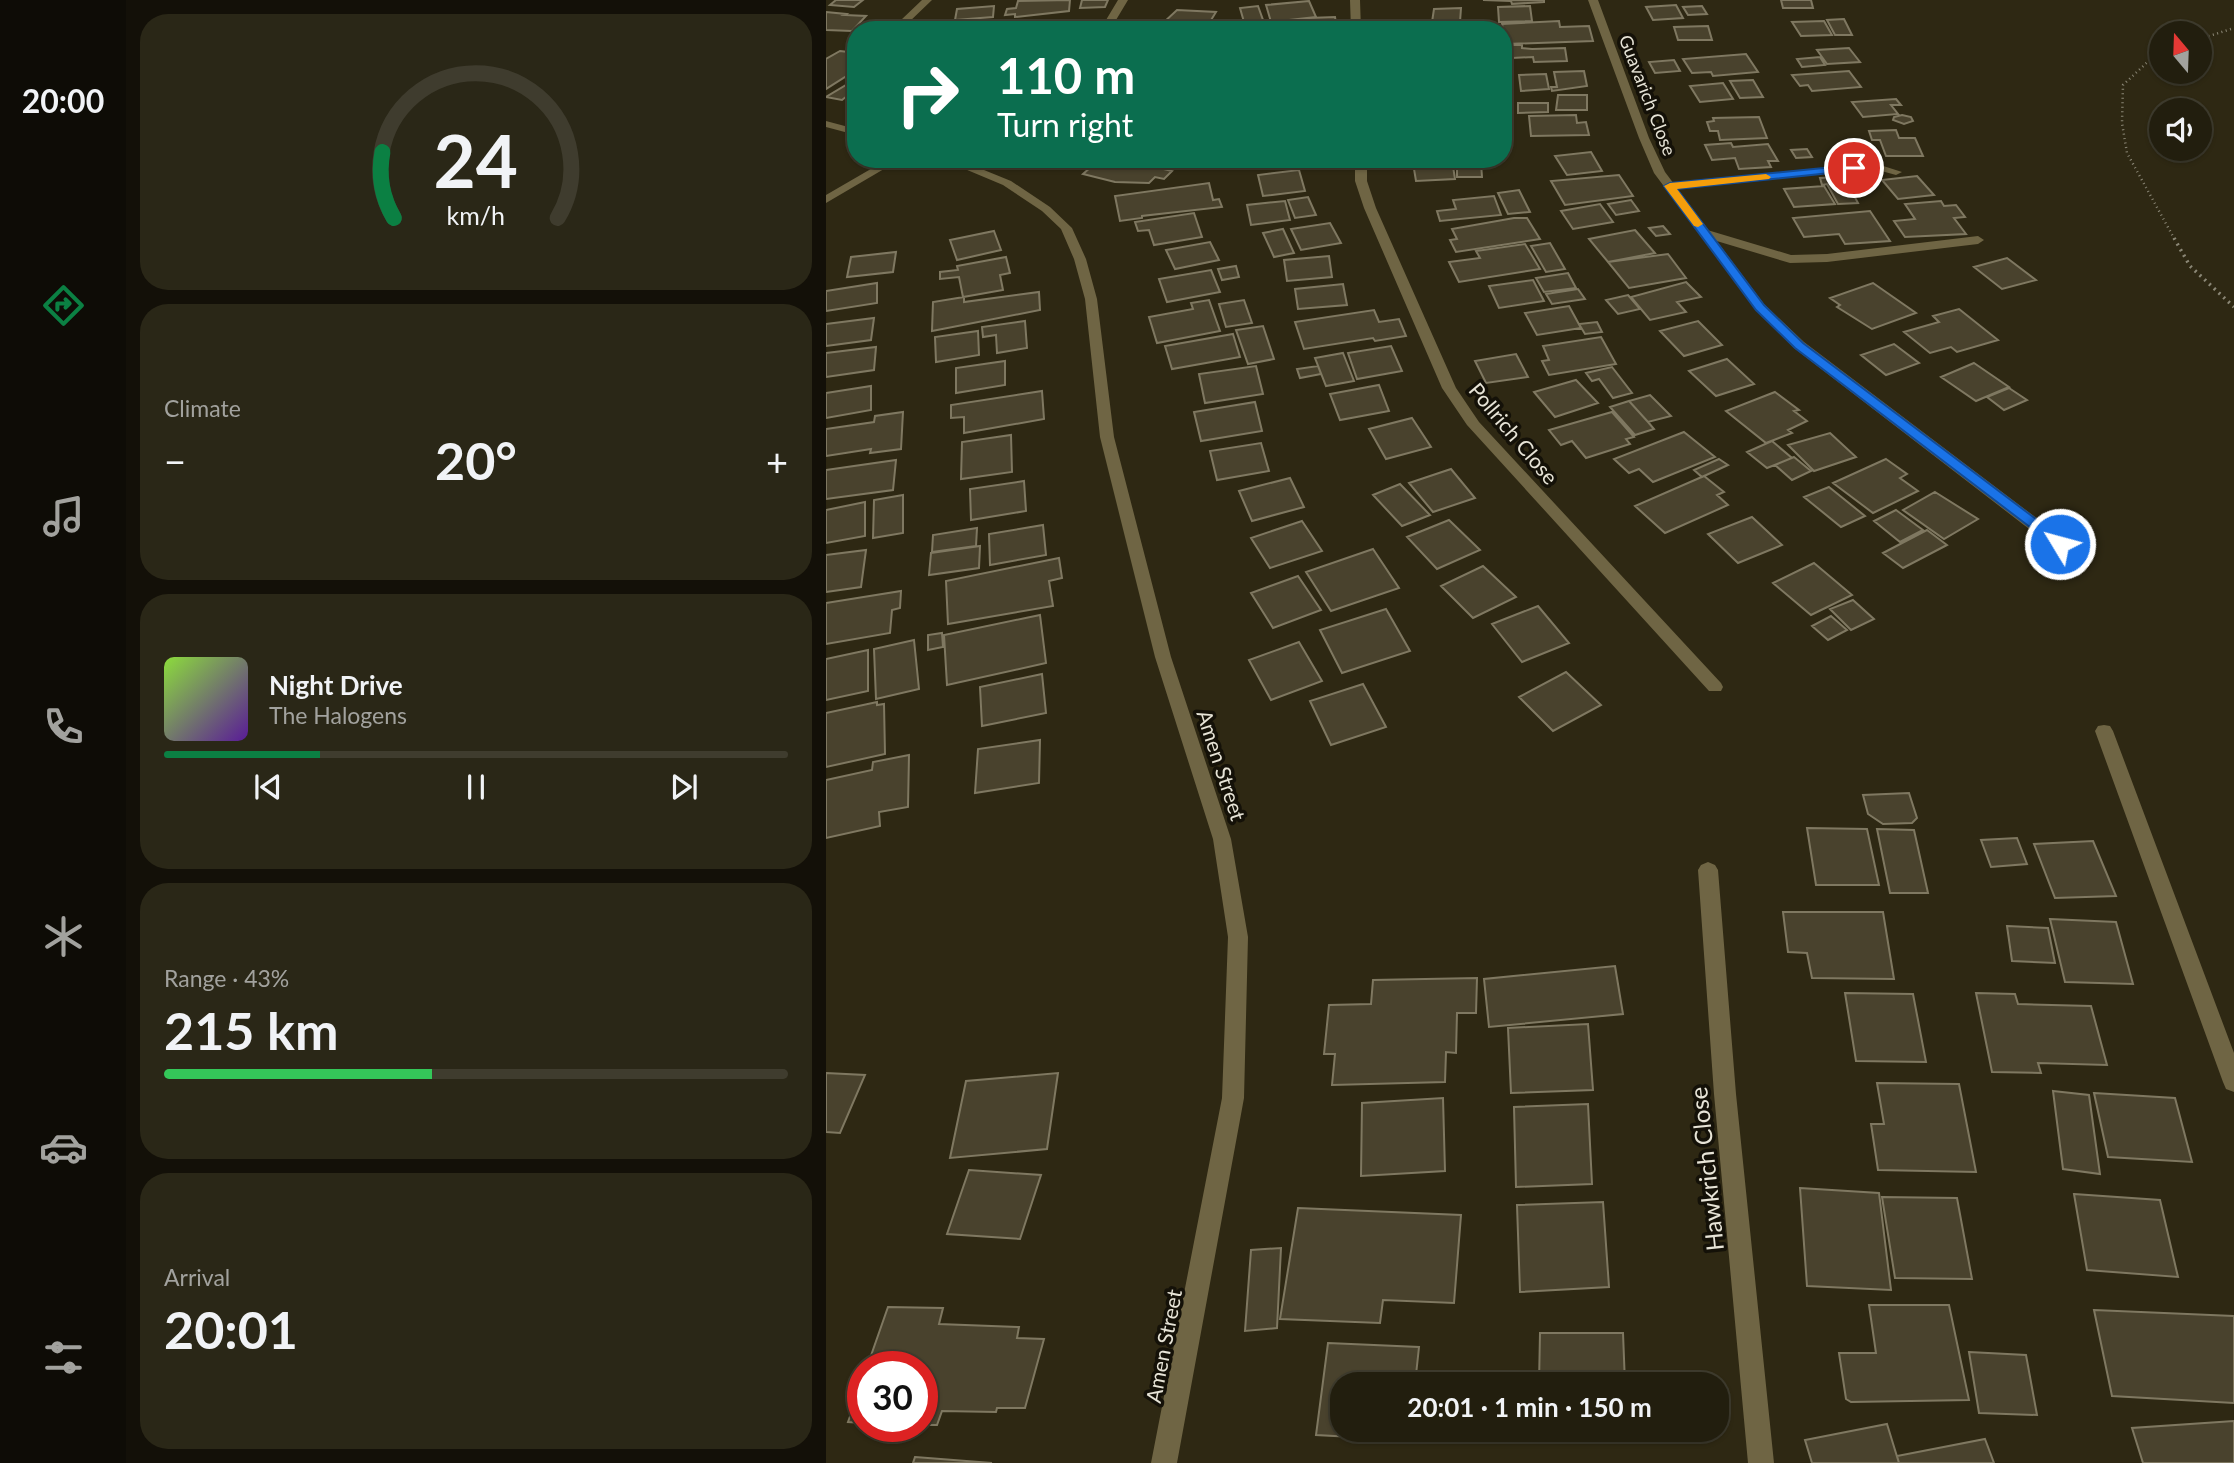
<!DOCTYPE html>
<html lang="en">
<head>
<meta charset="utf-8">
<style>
  :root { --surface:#221e0e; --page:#2a2717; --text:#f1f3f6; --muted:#a2a29e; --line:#3f3c2e; --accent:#0b8043 }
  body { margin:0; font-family:Lato,sans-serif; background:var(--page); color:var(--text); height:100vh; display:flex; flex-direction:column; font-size:26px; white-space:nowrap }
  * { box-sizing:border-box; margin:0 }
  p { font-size:23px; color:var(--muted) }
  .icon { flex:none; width:38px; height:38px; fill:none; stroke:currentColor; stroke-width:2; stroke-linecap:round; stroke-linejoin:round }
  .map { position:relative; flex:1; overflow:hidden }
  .sheet { display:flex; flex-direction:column; gap:14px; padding:14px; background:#131008; width:700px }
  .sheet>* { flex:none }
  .hud { position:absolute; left:21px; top:21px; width:665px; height:147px; border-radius:28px; box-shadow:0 2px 5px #0004,0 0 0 2px var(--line); background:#0b6e4f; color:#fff; overflow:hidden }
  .needle { width:46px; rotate:341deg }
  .tools { position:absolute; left:1323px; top:21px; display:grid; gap:14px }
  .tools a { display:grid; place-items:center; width:63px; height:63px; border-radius:50%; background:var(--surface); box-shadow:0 2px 5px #0004,0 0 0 2px var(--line); font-size:35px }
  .speed { position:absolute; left:21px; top:1351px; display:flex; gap:14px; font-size:35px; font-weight:700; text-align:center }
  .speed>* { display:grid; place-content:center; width:91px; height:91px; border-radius:50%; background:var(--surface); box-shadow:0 2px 5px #0004,0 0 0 2px var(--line); line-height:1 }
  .speed .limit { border:10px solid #d22; background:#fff; color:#111 }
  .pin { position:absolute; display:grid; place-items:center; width:60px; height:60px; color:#fff; margin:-30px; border:4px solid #fff; border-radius:50%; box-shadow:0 2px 7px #0007 }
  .me { position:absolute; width:77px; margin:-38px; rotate:307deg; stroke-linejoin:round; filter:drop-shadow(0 0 5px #0008) }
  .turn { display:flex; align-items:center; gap:24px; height:147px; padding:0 35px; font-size:32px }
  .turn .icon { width:91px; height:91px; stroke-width:2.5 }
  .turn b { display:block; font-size:49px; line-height:60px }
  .big { font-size:52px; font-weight:700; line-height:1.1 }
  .sheet .card { flex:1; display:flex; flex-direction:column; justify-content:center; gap:10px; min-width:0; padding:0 24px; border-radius:28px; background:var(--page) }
  .sheet .dial { align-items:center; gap:0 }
  .dial svg { height:182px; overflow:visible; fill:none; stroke:var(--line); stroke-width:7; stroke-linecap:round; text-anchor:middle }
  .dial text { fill:var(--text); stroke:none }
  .song { display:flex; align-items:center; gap:21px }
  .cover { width:84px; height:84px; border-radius:10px; background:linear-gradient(135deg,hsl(90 70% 55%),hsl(270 70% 35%)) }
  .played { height:7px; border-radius:4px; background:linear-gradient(90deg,var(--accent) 25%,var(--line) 25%) }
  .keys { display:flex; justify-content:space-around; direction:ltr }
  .heat { display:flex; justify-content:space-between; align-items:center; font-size:38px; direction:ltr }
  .charge { height:10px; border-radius:5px; background:linear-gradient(90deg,#34c759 43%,var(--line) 0) }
  .trip { position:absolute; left:504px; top:1372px; width:399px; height:70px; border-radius:28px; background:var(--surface); box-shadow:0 2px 5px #0004,0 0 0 2px var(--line); font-weight:700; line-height:70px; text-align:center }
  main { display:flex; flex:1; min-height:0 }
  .tabs { display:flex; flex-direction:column; width:126px; justify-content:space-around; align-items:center; background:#0e0c06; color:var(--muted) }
  .tabs .icon { width:49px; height:49px }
  .tabs .current { color:var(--accent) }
  .tabs b { font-size:32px; color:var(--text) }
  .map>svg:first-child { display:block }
  .building { fill:#49422d; stroke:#7f7861; stroke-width:2 }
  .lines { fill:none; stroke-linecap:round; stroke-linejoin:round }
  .path-far1 { stroke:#8b8776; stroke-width:2.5; stroke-dasharray:1 3.5; stroke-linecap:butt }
  .path { stroke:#8b8776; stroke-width:3.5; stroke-dasharray:2 4.5; stroke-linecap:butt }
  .lane { fill:#6f6544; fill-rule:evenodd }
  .street { fill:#6f6544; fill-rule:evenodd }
  .route { fill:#1a73e8; stroke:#114b97; stroke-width:2 }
  .slow { fill:#f59e0b }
  .labels { text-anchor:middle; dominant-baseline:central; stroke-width:7; stroke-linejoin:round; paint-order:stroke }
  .far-street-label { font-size:18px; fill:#e7e4d7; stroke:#141108 }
  .street-label { font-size:21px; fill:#e7e4d7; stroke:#141108 }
  .near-street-label { font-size:24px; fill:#e7e4d7; stroke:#141108 }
</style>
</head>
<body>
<main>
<nav class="tabs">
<b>20:00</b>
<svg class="icon current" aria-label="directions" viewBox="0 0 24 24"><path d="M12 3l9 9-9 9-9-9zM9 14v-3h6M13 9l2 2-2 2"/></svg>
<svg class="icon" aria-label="music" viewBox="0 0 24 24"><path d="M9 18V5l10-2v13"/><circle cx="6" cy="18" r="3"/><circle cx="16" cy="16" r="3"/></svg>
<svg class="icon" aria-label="phone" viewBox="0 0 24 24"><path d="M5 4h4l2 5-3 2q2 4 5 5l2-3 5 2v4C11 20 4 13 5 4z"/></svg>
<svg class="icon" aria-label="climate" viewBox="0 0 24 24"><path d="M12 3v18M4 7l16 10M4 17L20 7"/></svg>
<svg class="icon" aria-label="car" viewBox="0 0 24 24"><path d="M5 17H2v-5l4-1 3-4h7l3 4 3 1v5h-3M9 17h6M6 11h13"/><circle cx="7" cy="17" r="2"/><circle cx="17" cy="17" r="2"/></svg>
<svg class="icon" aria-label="filters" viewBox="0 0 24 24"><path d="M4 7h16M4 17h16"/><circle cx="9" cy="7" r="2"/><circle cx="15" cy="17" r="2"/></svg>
</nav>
<section class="sheet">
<div class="card dial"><svg viewBox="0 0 100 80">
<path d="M14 69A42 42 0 1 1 86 69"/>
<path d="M14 69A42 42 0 0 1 9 40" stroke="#0b8043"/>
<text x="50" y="56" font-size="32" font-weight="700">24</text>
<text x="50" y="72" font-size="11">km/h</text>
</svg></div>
<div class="card"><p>Climate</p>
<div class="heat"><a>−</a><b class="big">20°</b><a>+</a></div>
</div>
<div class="card">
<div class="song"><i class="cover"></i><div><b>Night Drive</b><p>The Halogens</p></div></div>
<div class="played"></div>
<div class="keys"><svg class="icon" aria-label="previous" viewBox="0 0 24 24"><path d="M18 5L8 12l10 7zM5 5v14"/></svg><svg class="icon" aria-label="pause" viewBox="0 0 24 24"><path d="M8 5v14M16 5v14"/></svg><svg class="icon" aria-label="next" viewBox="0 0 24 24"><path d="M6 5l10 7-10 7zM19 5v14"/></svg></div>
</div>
<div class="card"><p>Range · 43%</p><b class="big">215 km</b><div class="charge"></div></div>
<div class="card"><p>Arrival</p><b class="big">20:01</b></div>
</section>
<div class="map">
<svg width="1408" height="1463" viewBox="0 0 1408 1463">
  <rect width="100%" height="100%" fill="#2e2813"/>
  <path class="building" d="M10 0H37L28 7 4 5Z
    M244 0 243 11 189 17V14L179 15 181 9 190 8 192 1Z
    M256 0H282L279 7 254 8Z
    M657 0H718V2L686 4 685 1Z
    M955 0H985L987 8H957Z
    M483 1 490 17 445 22 440 5Z
    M850 5 857 18 827 20 820 7Z
    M168 6 167 17 129 20 131 9Z
    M432 6 437 20 418 22 414 8Z
    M704 6 706 21 673 22 672 7Z
    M876 6 881 14 862 15 857 7Z
    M635 8 634 22H606L608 9Z
    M351 10 390 12 379 30H337L341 24H336Z
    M0 12 20 14 18 15 40 16 26 31 0 30Z
    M509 17 510 23 493 24V30H447L446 25 484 23 483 18Z
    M1018 19 1026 35H1009L1001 20Z
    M238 21V27L218 29V23Z
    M733 21 734 27 763 26 767 41 680 44 676 24Z
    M998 21 1006 35 975 36 966 22Z
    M882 26 886 40H852L848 27Z
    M684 45H696V48L706 49 739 48 741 61 708 62 707 57 686 58Z
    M1023 48 1034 62 1001 64 991 50Z
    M14 51 30 53V70L0 89V59Z
    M920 54 932 72 887 76 885 72 866 73 857 59Z
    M994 57 999 65 976 67 971 59Z
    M848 60 854 71 829 73 823 62Z
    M758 71 761 86 726 91 725 87H731L728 72Z
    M1023 71 1035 87 986 91 982 85 974 86 966 75Z
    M720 74 723 89 695 91 693 75Z
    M30 79V98L21 96 16 100 0 97Z
    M927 80 937 97 914 98 904 81Z
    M897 83 907 99 874 102 864 86Z
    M732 95H761V110H730Z
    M1070 99 1075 105H1065L1072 114 1037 117 1026 102Z
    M692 103H722V112L692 113Z
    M750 115 751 123 760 122 763 135 705 136 703 116Z
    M1076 115 1085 117 1087 121 1078 124 1067 120 1068 117Z
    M933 117 941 138 894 140 892 131H884L881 122 888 121 887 118Z
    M1070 130 1073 138H1089L1097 156H1060L1054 140H1046L1043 131Z
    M905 143 907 147 942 144 952 161H942L945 167 913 169 909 158 886 160 879 145Z
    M981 149 986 157 970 158 965 150Z
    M765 152 776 171 741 175 729 156Z
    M274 159H295L346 171 338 179 329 177 323 183 289 182 257 174Z
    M626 160 629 179 590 181 587 163Z
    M655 163 656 177H631V164Z
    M473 170 479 191 437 196 432 175Z
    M793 175 807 196 739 205 725 181Z
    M1091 176 1108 195 1072 199 1056 180Z
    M1019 177 1021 182 1032 203 1012 204 1001 184 996 185 994 178Z
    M383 183 387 200 393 199 396 207 316 216V218L294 221 289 196Z
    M998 186 1009 204 968 207 958 189Z
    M693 190 704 212 682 214 672 193Z
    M668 196 675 215 614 221 611 211 630 209 627 200Z
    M482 197 490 215 469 218 462 200Z
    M805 200 813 211 790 215 782 204Z
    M459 201 464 220 425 225 421 205Z
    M1115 201 1118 206 1130 205 1139 217 1128 218 1140 234 1079 237 1068 221 1089 219 1079 204Z
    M774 204 787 222 747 229 735 211Z
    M1044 211 1064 241 1019 244 1013 234 978 237 967 218Z
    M368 213 376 237 328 245 323 230 312 231 309 222Z
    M688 218H701L714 239 630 252 624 240 631 239 626 229Z
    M504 223 515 243 475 250 465 229Z
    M837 226 844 234 830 236 823 228Z
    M457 229 468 253 448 257 437 233Z
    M809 230 829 253 782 262 763 239Z
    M168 231 175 250 131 260 124 240Z
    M384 242 393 260 349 269 340 250Z
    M724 243 739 269 720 272 705 246Z
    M699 244 714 269 633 282 623 262 654 258 650 251Z
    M70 252 67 272 21 277 25 257Z
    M842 254 860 278 803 288 782 262Z
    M503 256 506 277 461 281 458 260Z
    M180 257 184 273 174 275 177 290 137 297 133 277 114 279V272L132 270 131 266Z
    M1181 258 1210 280 1176 289 1148 267Z
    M410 266 413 277 396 280 392 269Z
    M385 270 394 292 341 302 333 279Z
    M742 273 750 288 718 292 710 278Z
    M707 280 718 301 673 308 663 286Z
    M860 282 875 297 851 302 860 312 824 320 805 297Z
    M51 283V303L0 311V291Z
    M1047 283 1090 313 1046 329 1011 307 1014 305 1004 298Z
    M517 284 521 305 472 309 469 289Z
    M752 289 759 299 726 304 720 294Z
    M213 292 214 310 106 331 107 302 138 297V302Z
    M802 295 814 309 792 314 780 300Z
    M383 300 394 331 331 343 323 317 367 309 365 303Z
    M418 300 426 323 400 327 393 304Z
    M743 306 755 328 711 335 699 313Z
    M1133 309 1172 340 1131 352 1125 347 1104 353 1078 332 1113 322 1107 316Z
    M548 310 553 322 573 319 580 336 549 341 547 338 478 349 469 322Z
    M48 318 45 340 0 346V324Z
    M199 321 201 348 171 353 170 335 157 337 156 327Z
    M872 321 896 345 858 356 834 331Z
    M771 322 776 332 759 334 753 324Z
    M437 326 448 359 422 364 410 330Z
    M152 331 153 355 110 362 109 337Z
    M407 334 414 357 346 369 339 346Z
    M775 337 790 364 723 375 716 361 723 360 717 346Z
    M1068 344 1093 363 1060 375 1035 355Z
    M565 346 576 371 531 379 522 353Z
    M50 347 48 370 0 377V353Z
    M517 353 528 381 500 386 489 358Z
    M690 354 702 377 660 383 649 361Z
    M901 359 928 384 890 396 863 371Z
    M179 361V385L130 393V368Z
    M1148 363 1183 387 1150 401 1115 377Z
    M430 366 437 394 379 403 373 374Z
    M492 366 495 374 474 378 471 369Z
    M786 367 806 393 787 398 773 379 766 381 760 373Z
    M750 380 772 403 729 417 708 392Z
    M553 385 563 411 514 420 504 394Z
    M45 386V410L0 418V393Z
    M1183 388 1201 400 1178 410 1161 397Z
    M216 391 218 419 138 433V417L125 418V405Z
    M949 392 973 410 968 411 981 421 962 430 966 433 940 443 900 411Z
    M824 395 845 416 822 422 803 401Z
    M803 401 822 422 828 429 809 435 784 407Z
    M429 402 436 431 375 441 368 412Z
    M77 412 75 449 44 453 45 449 0 456V429L48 422 49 416Z
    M786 412 808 437 800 439 804 444 760 458 746 441 735 445 723 430Z
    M586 418 605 447 560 459 543 429Z
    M858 432 889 457 827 482 813 469 803 473 788 459Z
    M1004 433 1030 457 988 471 962 445Z
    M185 435 186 472 135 479 136 442Z
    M946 441 966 458 941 468 921 452Z
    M435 443 443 471 391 480 384 451Z
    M968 457 985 471 966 480 949 465Z
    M893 459 902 465 876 477 868 470Z
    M1060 459 1081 474 1074 478 1092 491 1047 513 1007 483Z
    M70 460 67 490 0 499V470Z
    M625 469 649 498 607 512 583 483Z
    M878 476 898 492 891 495 902 505 839 533 809 506Z
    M464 478 478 507 426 521 413 491Z
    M198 481 200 511 145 520 144 489Z
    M574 484 604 515 576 526 547 495Z
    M1003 487 1039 516 1015 527 978 497Z
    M1109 492 1152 519 1118 539 1077 510Z
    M77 495V533L47 538 48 500Z
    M39 502V536L0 543V510Z
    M1070 510 1097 530 1074 542 1048 521Z
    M926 517 956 545 912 563 882 534Z
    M623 520 654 550 611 569 581 537Z
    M476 521 496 551 444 568 425 538Z
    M217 525 220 555 164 565 163 534Z
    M151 528 150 546 106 552 107 535Z
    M1101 530 1121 545 1077 568 1057 553Z
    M154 546 153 568 103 575 105 553Z
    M547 549 573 588 505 611 480 572Z
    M40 550 35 587 0 592V555Z
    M233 558 236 578 223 581 227 606 122 624 120 581Z
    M988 563 1026 595 985 615 947 583Z
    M657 566 690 597 647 618 615 586Z
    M472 576 495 610 447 628 425 593Z
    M75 591 74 608 66 610 64 633 0 644V603Z
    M1027 600 1048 619 1025 630 1004 609Z
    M712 606 743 643 696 662 666 624Z
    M560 609 584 651 516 673 494 630Z
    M214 615 220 663 121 685 118 635Z
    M1005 616 1021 630 1002 640 986 626Z
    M116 633 117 647 102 650V635Z
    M88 640 93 689 50 699 48 649Z
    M473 642 496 681 445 700 423 660Z
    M42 650V691L0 700V659Z
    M740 672 775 705 727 731 693 697Z
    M216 674 220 713 156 726 154 687Z
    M537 684 560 727 505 745 484 701Z
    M51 702V705L58 704 59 754 0 767V713Z
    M214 740 213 783 149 793 152 749Z
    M83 755 82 807 53 812 54 826 0 838V780L46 770 47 762Z
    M1083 793 1091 818 1086 823 1057 824 1042 814 1037 795Z
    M981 828 1041 829 1053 885H990Z
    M1051 829 1088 830 1102 893H1064Z
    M1191 838 1201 864 1165 867 1155 840Z
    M1267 841 1290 896 1229 898 1208 844Z
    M957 912H1057L1068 979 986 978 981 953 962 952Z
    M1224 919 1290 922 1307 984 1239 982Z
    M1181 926 1222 928 1229 963 1186 961Z
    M789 966 797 1014 663 1027 658 979Z
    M651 978 650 1013H631L630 1053 620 1052 619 1082 506 1085 509 1054H498L503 1005 545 1004 547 980Z
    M1019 993 1087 994 1100 1062 1030 1061Z
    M1150 993 1189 994 1192 1004 1265 1006 1281 1065 1212 1063 1215 1073 1166 1072Z
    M762 1024 767 1090 685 1093 682 1028Z
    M0 1073 39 1075 14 1133 0 1132Z
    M232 1073 221 1149 124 1158 140 1081Z
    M1051 1083 1133 1084 1150 1172 1052 1170 1045 1124H1058Z
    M1227 1091 1263 1095 1274 1174 1237 1169Z
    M1268 1093 1349 1098 1366 1162 1282 1157Z
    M617 1098 619 1171 535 1176 536 1103Z
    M762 1104 766 1184 690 1187 688 1107Z
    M143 1170 215 1175 194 1239 121 1234Z
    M974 1188 1053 1193 1065 1290 981 1286Z
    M1248 1194 1334 1200 1352 1277 1261 1270Z
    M1056 1197 1131 1198 1146 1279 1069 1278Z
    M777 1202 783 1287 694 1292 691 1205Z
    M472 1208 635 1215 628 1303 557 1300 554 1323 454 1319Z
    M455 1248 451 1328 419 1331 425 1250Z
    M1043 1305H1123L1143 1400 1025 1402 1020 1399 1013 1353H1050Z
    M62 1307 117 1308 113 1324 193 1327 191 1338 218 1339 199 1408H171L170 1412 116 1411 111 1425H96V1367H41Z
    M1268 1310 1408 1316V1403L1286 1396Z
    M714 1333H797L799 1384H713Z
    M502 1343 593 1347 589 1384H516V1430H584L583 1440 490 1435Z
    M1143 1352 1200 1355 1211 1415 1153 1413Z
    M37 1380V1423L22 1422Z
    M1408 1421V1463H1317L1306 1428Z
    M1061 1424 1073 1463H986L979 1440Z
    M1159 1439 1168 1463H1073L1071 1456Z
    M89 1457 166 1463H87Z"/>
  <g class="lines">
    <path class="path-far1" d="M1374 39 1408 28
      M1335 53 1329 55 1297 85 1296 123 1301 153 1349 240"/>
    <path class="path" d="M1348 238 1364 266 1408 307"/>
    <path class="lane" d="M1048 163 1076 172 1070 175 1048 169 843 189 837 186 843 183Z
      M878 229 965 255 1001 254 1152 236 1158 240 1152 244 1001 262 964 263 874 236V230Z"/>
    <path class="street" d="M96 0H106L81 24H75V20Z
      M292 0H302L284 30H274Z
      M524 0H534L535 30H525Z
      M762 0H772L823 138 839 172 938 304 978 342 1262 557 1264 561 1262 565H1250L968 348 930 310 828 173 813 138Z
      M0 121 30 129V135L0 127Z
      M62 159H75L0 203V195Z
      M115 159H131L185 181 224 207 246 228 260 259 271 299 288 437 345 657 405 839 422 937 418 1098 351 1463H325L396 1098 402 937 387 839 329 657 274 437 259 299 248 259 235 229 216 211 177 185Z
      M529 159H541V181L550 208 630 388 653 422 895 683 897 687 895 691H883L641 425 616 388 538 208 529 181Z
      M1278 725 1284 726 1287 731 1408 1053V1092L1400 1089 1397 1082 1269 731 1272 726Z
      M882 862 889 865 892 870 910 1094 948 1463H922L888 1094 872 870 875 865Z"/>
  </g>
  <path class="route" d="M1028 165 1032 166V170L851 189 938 305 977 343 1239 541V547H1230L969 348 930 310 838 186 844 183Z"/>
  <path class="slow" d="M940 174 945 177 943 179 851 189 877 224 872 227 868 226 838 186 844 183Z"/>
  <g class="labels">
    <g class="far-street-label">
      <text transform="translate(822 95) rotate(69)">Guavarich Close</text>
    </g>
    <g class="street-label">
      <text transform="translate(688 433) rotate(50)">Pollrich Close</text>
      <text transform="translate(396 765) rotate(72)">Amen Street</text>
      <text transform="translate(337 1346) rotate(-79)">Amen Street</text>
    </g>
    <g class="near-street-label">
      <text transform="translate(880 1169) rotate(-96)">Hawkrich Close</text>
    </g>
  </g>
</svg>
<div class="tools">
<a><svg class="needle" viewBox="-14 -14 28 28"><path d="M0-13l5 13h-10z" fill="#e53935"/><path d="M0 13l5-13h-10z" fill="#a2a29e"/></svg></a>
<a><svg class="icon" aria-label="sound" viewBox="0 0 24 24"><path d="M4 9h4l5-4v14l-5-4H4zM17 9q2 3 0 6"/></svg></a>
</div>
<div class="speed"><div class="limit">30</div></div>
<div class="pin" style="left:1028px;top:168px;background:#d93025"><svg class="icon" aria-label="arrive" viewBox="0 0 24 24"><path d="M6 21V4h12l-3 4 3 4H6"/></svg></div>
<svg class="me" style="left:1234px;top:544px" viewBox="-20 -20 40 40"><circle r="17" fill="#1a73e8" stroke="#fff" stroke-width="3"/><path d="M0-11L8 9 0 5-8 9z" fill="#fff"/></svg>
<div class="trip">20:01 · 1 min · 150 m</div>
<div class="hud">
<div class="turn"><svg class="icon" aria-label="right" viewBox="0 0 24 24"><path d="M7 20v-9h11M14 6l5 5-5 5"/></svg><div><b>110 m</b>Turn right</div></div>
</div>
</div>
</main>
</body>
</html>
